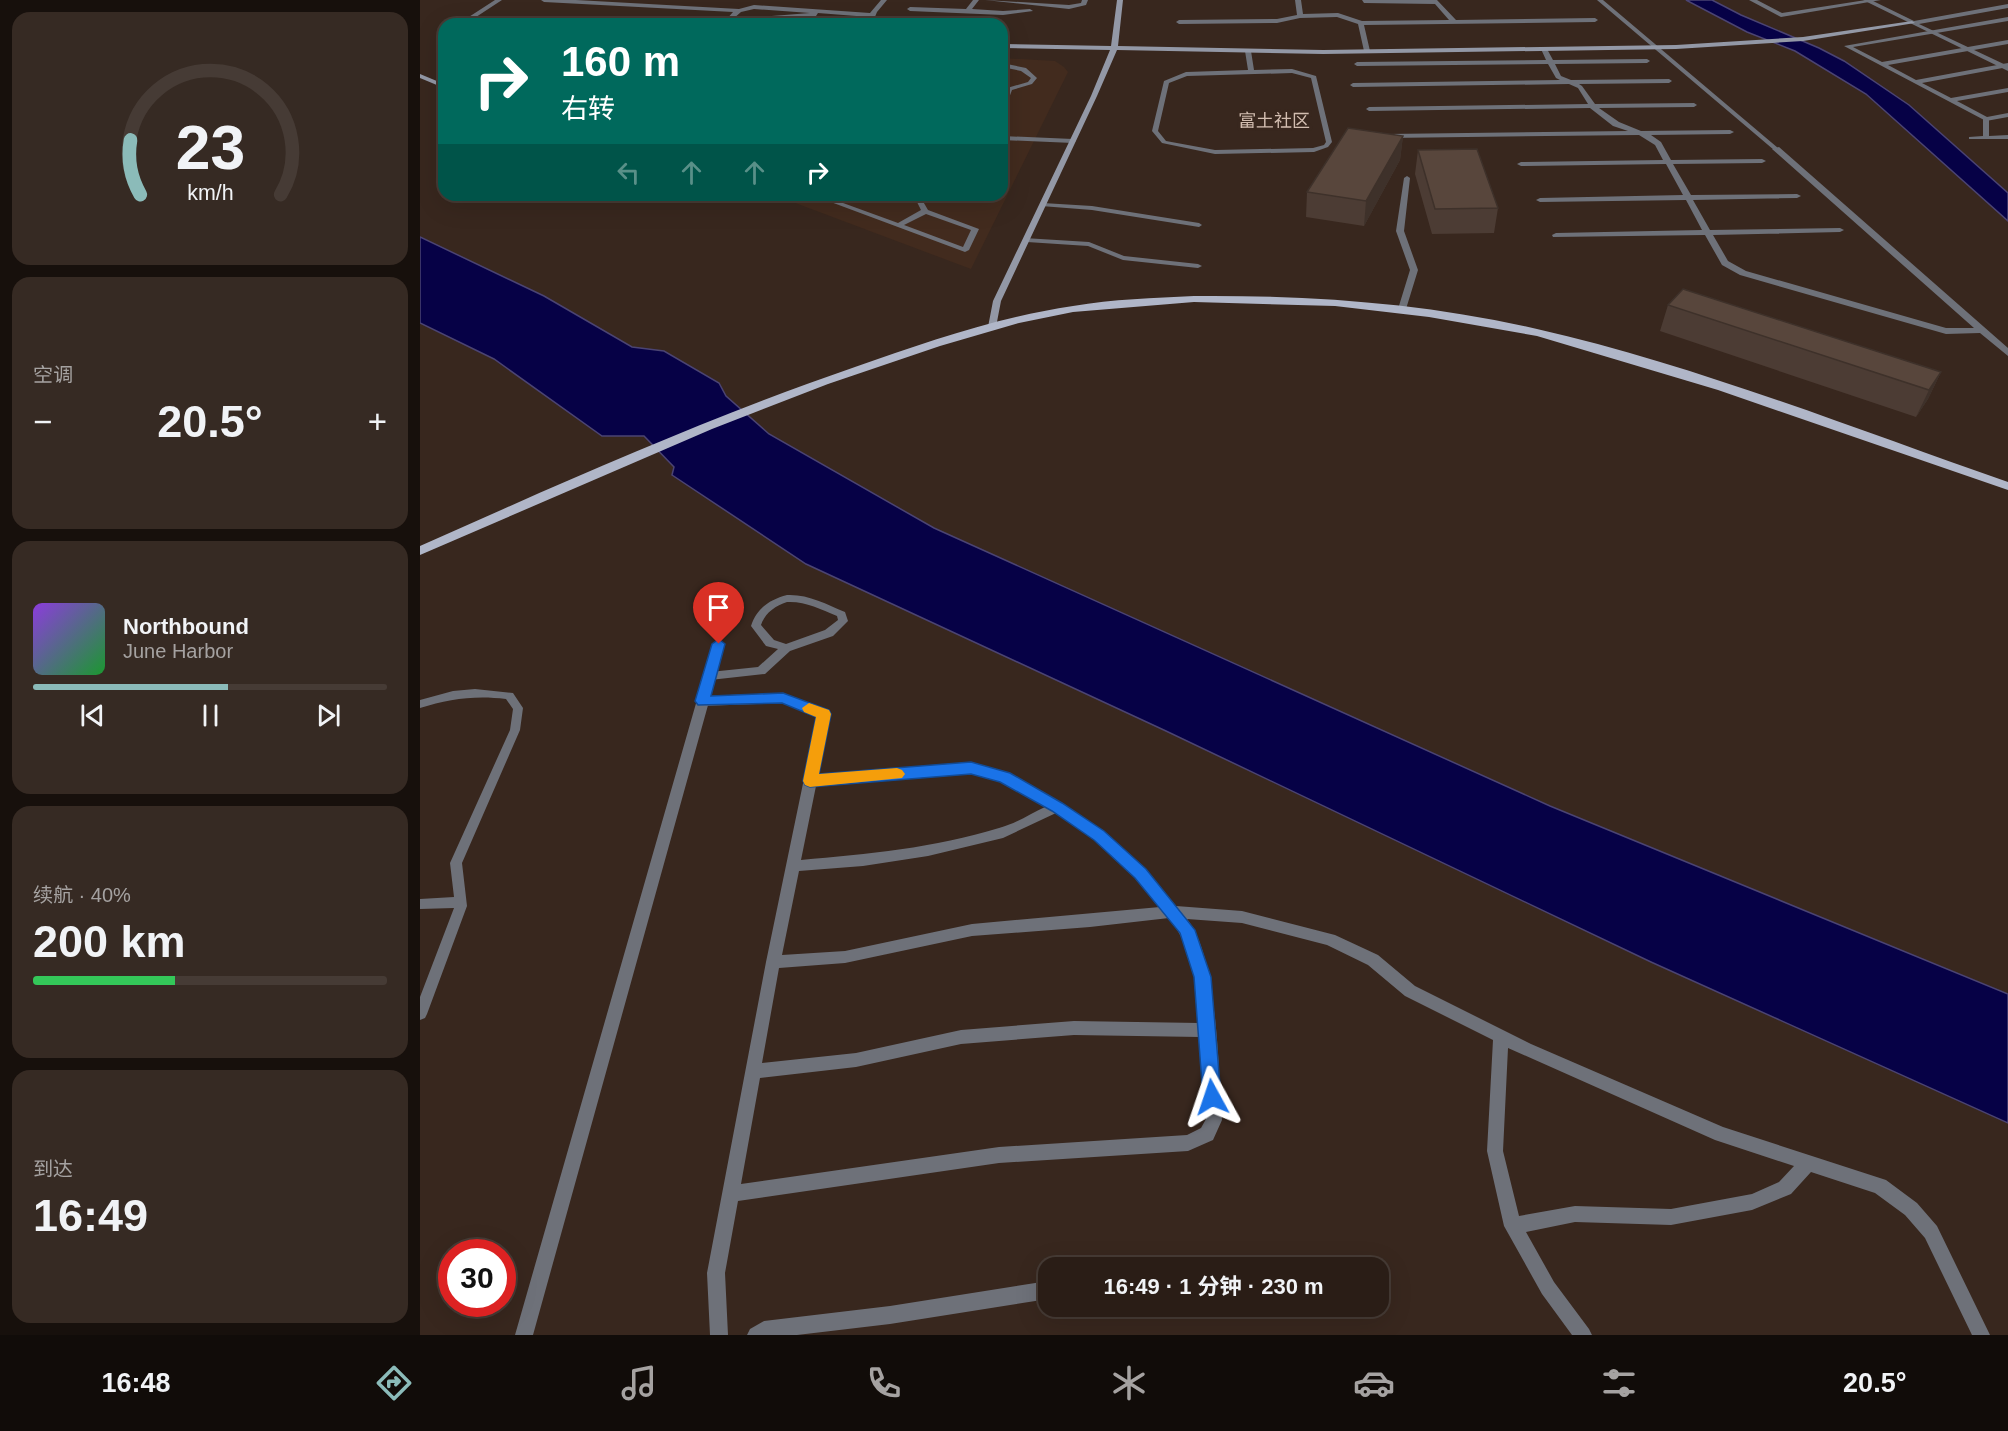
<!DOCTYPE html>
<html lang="zh">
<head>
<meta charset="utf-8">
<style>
  :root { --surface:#2a1d16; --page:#362a23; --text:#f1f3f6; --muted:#a5a2a1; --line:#463b35; --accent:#8bbbb9 }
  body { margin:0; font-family:Helvetica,"Noto Sans SC",sans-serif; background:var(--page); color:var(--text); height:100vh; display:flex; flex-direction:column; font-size:22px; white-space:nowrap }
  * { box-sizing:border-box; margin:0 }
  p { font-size:20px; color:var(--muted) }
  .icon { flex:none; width:33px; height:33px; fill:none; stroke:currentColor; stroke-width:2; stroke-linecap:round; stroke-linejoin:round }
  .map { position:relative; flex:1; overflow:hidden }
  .details { display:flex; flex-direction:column; gap:12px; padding:12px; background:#17100c; width:420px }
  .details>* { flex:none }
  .top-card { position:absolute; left:18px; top:18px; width:570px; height:183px; border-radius:18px; box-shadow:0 6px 24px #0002,0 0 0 2px var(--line); background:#00695c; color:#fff; overflow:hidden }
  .speed { position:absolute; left:18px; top:1239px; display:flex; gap:12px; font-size:30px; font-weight:700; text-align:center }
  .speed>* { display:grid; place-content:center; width:78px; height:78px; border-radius:50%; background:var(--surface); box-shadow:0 6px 24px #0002,0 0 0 2px var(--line); line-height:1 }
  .speed .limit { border:9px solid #d22; background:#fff; color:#111 }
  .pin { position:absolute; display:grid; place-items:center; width:51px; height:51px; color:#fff; margin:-62px -26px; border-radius:50% 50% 50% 0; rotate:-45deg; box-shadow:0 0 6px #0007 }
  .pin .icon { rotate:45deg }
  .me { position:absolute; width:66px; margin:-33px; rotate:355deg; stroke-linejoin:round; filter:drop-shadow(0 0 4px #0008) }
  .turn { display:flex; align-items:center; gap:21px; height:126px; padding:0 24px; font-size:27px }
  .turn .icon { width:78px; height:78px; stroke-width:2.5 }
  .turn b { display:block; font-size:42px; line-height:51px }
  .lanes { display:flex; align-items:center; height:57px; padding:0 24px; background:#0003; justify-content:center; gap:30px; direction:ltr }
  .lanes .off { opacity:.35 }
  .big { font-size:45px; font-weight:700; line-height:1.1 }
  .details .widget { flex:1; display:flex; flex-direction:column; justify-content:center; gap:9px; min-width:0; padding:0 21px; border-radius:18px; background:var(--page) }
  .details .dial { align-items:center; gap:0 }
  .dial svg { height:156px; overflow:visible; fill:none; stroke:var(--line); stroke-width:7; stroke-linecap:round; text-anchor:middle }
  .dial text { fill:var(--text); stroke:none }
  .song { display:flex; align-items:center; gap:18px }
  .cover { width:72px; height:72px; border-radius:9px; background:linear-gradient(135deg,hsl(270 70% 55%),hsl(130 70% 35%)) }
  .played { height:6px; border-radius:3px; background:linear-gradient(90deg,var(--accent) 55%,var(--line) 55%) }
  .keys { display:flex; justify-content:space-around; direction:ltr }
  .heat { display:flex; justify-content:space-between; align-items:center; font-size:33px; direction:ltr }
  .charge { height:9px; border-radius:4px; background:linear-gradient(90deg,#34c759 40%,var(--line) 0) }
  .trip { position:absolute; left:618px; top:1257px; width:351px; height:60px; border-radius:18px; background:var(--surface); box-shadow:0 6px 24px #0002,0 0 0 2px var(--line); font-weight:700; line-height:60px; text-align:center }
  .tabs { display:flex; height:96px; justify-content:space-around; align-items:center; background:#110c09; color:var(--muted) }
  .tabs .icon { width:42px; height:42px }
  .tabs .selected { color:var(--accent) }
  .tabs b { font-size:27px; color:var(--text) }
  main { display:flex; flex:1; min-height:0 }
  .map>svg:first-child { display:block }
  .built { fill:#422b1e }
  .water { fill:#060146; stroke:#4b4473; stroke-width:1.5 }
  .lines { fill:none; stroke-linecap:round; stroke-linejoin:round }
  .service { fill:#6e7179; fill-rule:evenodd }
  .minor { fill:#6e7179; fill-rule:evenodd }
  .tertiary { fill:#6e7179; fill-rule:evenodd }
  .secondary { fill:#9398a6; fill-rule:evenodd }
  .primary { fill:#b0b6c8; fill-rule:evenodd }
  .wall { fill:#4c3c34 }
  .shaded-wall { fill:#3e312a }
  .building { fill:#58463c; stroke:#3e312a; stroke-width:1.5 }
  .route { fill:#1a73e8; stroke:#114b97; stroke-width:1.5 }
  .slow { fill:#f59e0b }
  .labels { text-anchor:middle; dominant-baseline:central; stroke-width:6; stroke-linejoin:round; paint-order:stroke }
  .far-neighbourhood-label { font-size:18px; fill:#d2bdb0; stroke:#38271e }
</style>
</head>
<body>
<main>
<section class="details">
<div class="widget dial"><svg viewBox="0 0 100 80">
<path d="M14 69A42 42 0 1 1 86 69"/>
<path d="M14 69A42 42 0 0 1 9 41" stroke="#8bbbb9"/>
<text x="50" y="56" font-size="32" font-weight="700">23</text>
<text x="50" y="72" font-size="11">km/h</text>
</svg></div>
<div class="widget"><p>空调</p>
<div class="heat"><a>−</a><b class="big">20.5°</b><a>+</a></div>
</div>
<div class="widget">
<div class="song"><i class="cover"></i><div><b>Northbound</b><p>June Harbor</p></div></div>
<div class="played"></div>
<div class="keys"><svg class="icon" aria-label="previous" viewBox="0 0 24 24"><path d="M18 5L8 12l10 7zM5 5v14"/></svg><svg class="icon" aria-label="pause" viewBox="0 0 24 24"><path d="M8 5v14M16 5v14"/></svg><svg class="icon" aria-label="next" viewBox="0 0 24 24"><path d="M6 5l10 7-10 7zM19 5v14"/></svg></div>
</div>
<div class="widget"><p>续航 · 40%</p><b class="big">200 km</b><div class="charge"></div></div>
<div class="widget"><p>到达</p><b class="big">16:49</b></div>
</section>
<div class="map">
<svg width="1588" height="1335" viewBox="0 0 1588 1335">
  <rect width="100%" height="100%" fill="#38271e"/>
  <path class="built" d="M582 58 635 61 644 67 648 72 551 269 354 195H582Z"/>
  <path class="water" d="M1266 0H1292L1321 15 1399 48 1424 61 1489 105 1588 193V221L1446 94 1375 51 1327 32Z
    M0 237 124 296 212 347 244 351 299 383 306 396 349 434 514 528 1130 806 1588 994V1123L1231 962 746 731 386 564 252 475 254 467 224 436H182L74 359 0 323Z"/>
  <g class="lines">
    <path class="service" d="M1177 0H1183L1358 148V150H1354Z
      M828 49 831 51 834 70 872 69 896 76 912 142 908 147 894 152 795 154 742 143 732 131 744 81 766 72 828 70 825 51ZM872 73 891 78 906 142 904 145 893 148 795 150 746 141 738 131 749 83 767 76Z
      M582 63 606 68 617 78 612 84 592 90 589 98H585L587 88 608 82 611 78 601 71 582 67Z
      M1566 117 1569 119V136L1588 135V139H1549V137L1563 136V119Z
      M582 136 653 139 656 141 653 143 582 140Z
      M987 176 990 178 984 231 998 270 986 309 982 311 978 309 990 270 976 231 984 178Z
      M392 195H401L478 223 501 210 495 198 496 195H502L501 198 508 210 559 229 549 250 545 252ZM506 214 551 230 543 247 484 225Z
      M623 203 672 206 779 223 782 225 779 227 672 210 621 206 620 205Z
      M604 238 669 242 704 256 778 264 782 266 778 268 703 260 668 246 607 242 603 240Z
      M367 595C388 594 406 604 425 612L428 621 413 636 370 651 345 674 290 680 286 679 285 676 286 673 290 672 338 667 358 649 346 646 331 626C337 608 349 600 367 595ZM367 602C385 601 400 609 417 616L418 620 405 630 366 644 354 640 341 625C345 613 355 606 367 602Z
      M55 689 93 693 103 708 100 730 42 863 47 906 7 1014 5 1018 0 1020V997L34 908 0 909V899L34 897 30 863 90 730 93 709 86 699C55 695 29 699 0 708V700L33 691Z"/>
    <path class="minor" d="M75 0H82L53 19 79 24 49 22 38 24Z
      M121 0H156L319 9 334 5 450 13 461 0H467L457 12 452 24H446L449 17 398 13 396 16 290 24 306 20 313 12 124 2ZM334 9 390 13 313 19 321 12Z
      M553 0H559L552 9 583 11 610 9 613 11 583 15 490 11 487 9 490 7 546 9Z
      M565 0 649 5 661 3 662 0H668L666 5 649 9Z
      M875 0H881L883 14 918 13 942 21 1029 20 1015 4 944 3 942 0H1017L1036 20 1175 18 1178 20 1175 22 944 25 950 51 947 53 944 51 938 24 917 17 880 18 857 23 759 24 756 22 759 20 857 19 877 15Z
      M1329 0H1337L1362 13 1446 0H1461L1361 17Z
      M1588 17V21L1433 47 1462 62 1588 40V44L1468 65 1496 80 1588 63V67L1502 83 1531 98 1588 88V92L1537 101 1567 117 1588 113V117L1566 121 1424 46Z
      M1124 47 1127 49 1133 60 1227 59 1230 61 1227 63 1135 64 1141 76 1151 80 1249 79 1252 81 1249 83 1159 84 1162 86 1175 104 1274 103 1277 105 1274 107 1179 108 1199 122 1221 131 1310 130 1314 132 1310 134 1231 135 1241 142 1251 160 1342 159 1346 161 1342 163 1253 164 1271 195 1377 194 1381 196 1377 198 1273 200 1290 230 1420 228 1424 230 1420 232 1293 235 1308 261 1326 271 1526 328H1554L1352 149 1359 147 1588 348V356L1560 333 1526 334 1320 275 1302 265 1285 235 1133 237 1132 235 1136 233 1282 230 1266 200 1120 202 1116 200 1120 198 1263 195 1246 164 1101 166 1097 164 1101 162 1243 160 1235 145 1219 135 967 138 963 136 967 134 1208 131 1193 126 1170 108 949 111 946 109 949 107 1168 104 1158 88 1149 84 933 87 930 85 933 83 1140 80 1136 78 1128 64 937 66 934 64 937 62 1126 60 1121 49Z
      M363 693 408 711 410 714 398 775 551 763 589 773 642 803 684 831 726 870 756 906 822 911 915 935 958 955 995 986 1111 1044 1303 1127 1466 1180 1497 1203 1517 1226 1570 1335H1552L1505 1238 1485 1215 1455 1193 1391 1172 1371 1194 1332 1210 1251 1225 1155 1222 1106 1232 1134 1282 1169 1329 1172 1335H1152L1122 1294 1084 1226 1067 1151 1073 1040 985 996 948 965 907 945 822 923 767 919C798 957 798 1069 802 1120L793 1140 768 1151 579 1163 318 1201 305 1273 308 1335H290L287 1273 346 962 397 716 362 703 282 706 278 704 276 701 278 698 282 696ZM551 773 580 781 625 807C610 814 595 824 579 828 515 848 447 854 381 860L396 786ZM636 813 674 839 716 878 740 907 552 924 425 951 362 955 379 871 443 866 508 856 583 838ZM749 918C774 950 776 984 779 1023L654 1021 541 1030 436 1053 342 1063 359 968 425 963 552 936 670 927ZM654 1035 780 1037 786 1119 781 1128 767 1135 579 1147 321 1184 340 1078 436 1067 541 1044ZM1088 1048 1295 1140 1374 1166 1359 1182 1332 1194 1251 1209 1155 1206 1099 1216 1083 1151Z
      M628 1281V1299L470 1324 377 1335H327L330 1329 344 1321 470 1306Z
      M769 1306H788L789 1308 786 1314 780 1317 774 1314Z"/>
    <path class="tertiary" d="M1443 0H1451L1494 21 1588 4V8L1499 24 1588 66V71Z
      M299 640 305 644 113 1335H95L293 644Z"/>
    <path class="secondary" d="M697 0H703L698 46 903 50 1256 45 1383 37 1492 21 1495 23 1383 41 1256 49 903 54 697 50 677 96 581 301 576 327 572 330 569 329 568 327 573 301 671 96 690 50 582 48V44L691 46Z
      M0 74 24 84V88L0 78Z"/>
    <path class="primary" d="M774 296C889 295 1005 303 1117 329 1275 365 1435 429 1588 482V490L1298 390 1117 336 1009 317 915 306 774 302 653 312 599 323 520 346 408 384 292 429 0 555V546C144 482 287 418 435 367 506 342 578 317 653 306 693 299 734 298 774 296Z"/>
  </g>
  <path class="wall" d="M983 136 980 160 944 226 886 217 887 192Z
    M998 150 1078 208 1074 233 1012 234 995 174Z
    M1248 305 1521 372 1508 399 1496 417 1240 331Z"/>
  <path class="shaded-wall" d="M983 136 980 160 944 226 946 201Z
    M1521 372 1508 399 1496 417 1509 390Z"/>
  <path class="building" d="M928 128 983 136 946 201 887 192Z
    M1057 149 1078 208 1015 209 998 150Z
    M1263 289 1521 372 1509 390 1248 305Z"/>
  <path class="route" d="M299 639 305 644 291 696 363 693 409 710 411 714 399 774 551 762 590 773 642 803 684 831 726 869 775 930 791 977 801 1097 799 1103 792 1106 786 1103 783 1097 774 977 760 933 715 878 674 840 632 811 580 782 551 774 390 787 385 785 383 781 396 717 362 703 278 705 275 701 292 644Z"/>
  <path class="slow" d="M389 703 409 710 411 714 399 774 477 768 482 770 485 774 482 778 390 787 385 785 383 781 396 717 384 712 382 708Z"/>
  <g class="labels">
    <g class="far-neighbourhood-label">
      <text x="854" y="121">富土社区</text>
    </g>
  </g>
</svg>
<div class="speed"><div class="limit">30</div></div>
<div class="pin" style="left:299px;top:644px;background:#d93025"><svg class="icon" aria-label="arrive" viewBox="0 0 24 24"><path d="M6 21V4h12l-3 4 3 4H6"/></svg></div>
<svg class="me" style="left:792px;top:1097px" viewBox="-20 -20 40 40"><path d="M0-17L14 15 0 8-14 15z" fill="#1a73e8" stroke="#fff" stroke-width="4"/></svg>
<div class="trip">16:49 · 1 分钟 · 230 m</div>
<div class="top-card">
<div class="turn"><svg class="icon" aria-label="right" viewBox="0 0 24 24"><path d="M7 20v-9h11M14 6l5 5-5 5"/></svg><div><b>160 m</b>右转</div></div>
<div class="lanes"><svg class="icon off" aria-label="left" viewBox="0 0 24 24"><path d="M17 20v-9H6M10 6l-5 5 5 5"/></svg><svg class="icon off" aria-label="ahead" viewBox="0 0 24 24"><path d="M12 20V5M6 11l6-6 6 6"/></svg><svg class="icon off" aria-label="ahead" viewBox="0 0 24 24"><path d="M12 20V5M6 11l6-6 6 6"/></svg><svg class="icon" aria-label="right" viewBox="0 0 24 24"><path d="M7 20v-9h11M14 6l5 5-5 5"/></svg></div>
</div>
</div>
</main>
<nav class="tabs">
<b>16:48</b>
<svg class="icon selected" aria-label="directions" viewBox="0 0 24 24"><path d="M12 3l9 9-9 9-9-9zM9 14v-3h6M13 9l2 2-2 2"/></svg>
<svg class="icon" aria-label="music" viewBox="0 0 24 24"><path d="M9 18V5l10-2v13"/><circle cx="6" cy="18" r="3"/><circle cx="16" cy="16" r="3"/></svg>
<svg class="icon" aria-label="phone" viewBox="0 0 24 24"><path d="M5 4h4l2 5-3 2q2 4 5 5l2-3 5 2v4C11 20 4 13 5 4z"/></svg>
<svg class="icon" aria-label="climate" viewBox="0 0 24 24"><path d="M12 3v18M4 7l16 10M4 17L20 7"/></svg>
<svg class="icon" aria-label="car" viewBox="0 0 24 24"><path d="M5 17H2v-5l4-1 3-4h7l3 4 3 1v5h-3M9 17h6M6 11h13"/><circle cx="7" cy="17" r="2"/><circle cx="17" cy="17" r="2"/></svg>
<svg class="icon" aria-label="filters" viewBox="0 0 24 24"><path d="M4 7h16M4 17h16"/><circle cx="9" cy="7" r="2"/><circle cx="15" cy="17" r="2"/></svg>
<b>20.5°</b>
</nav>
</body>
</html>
